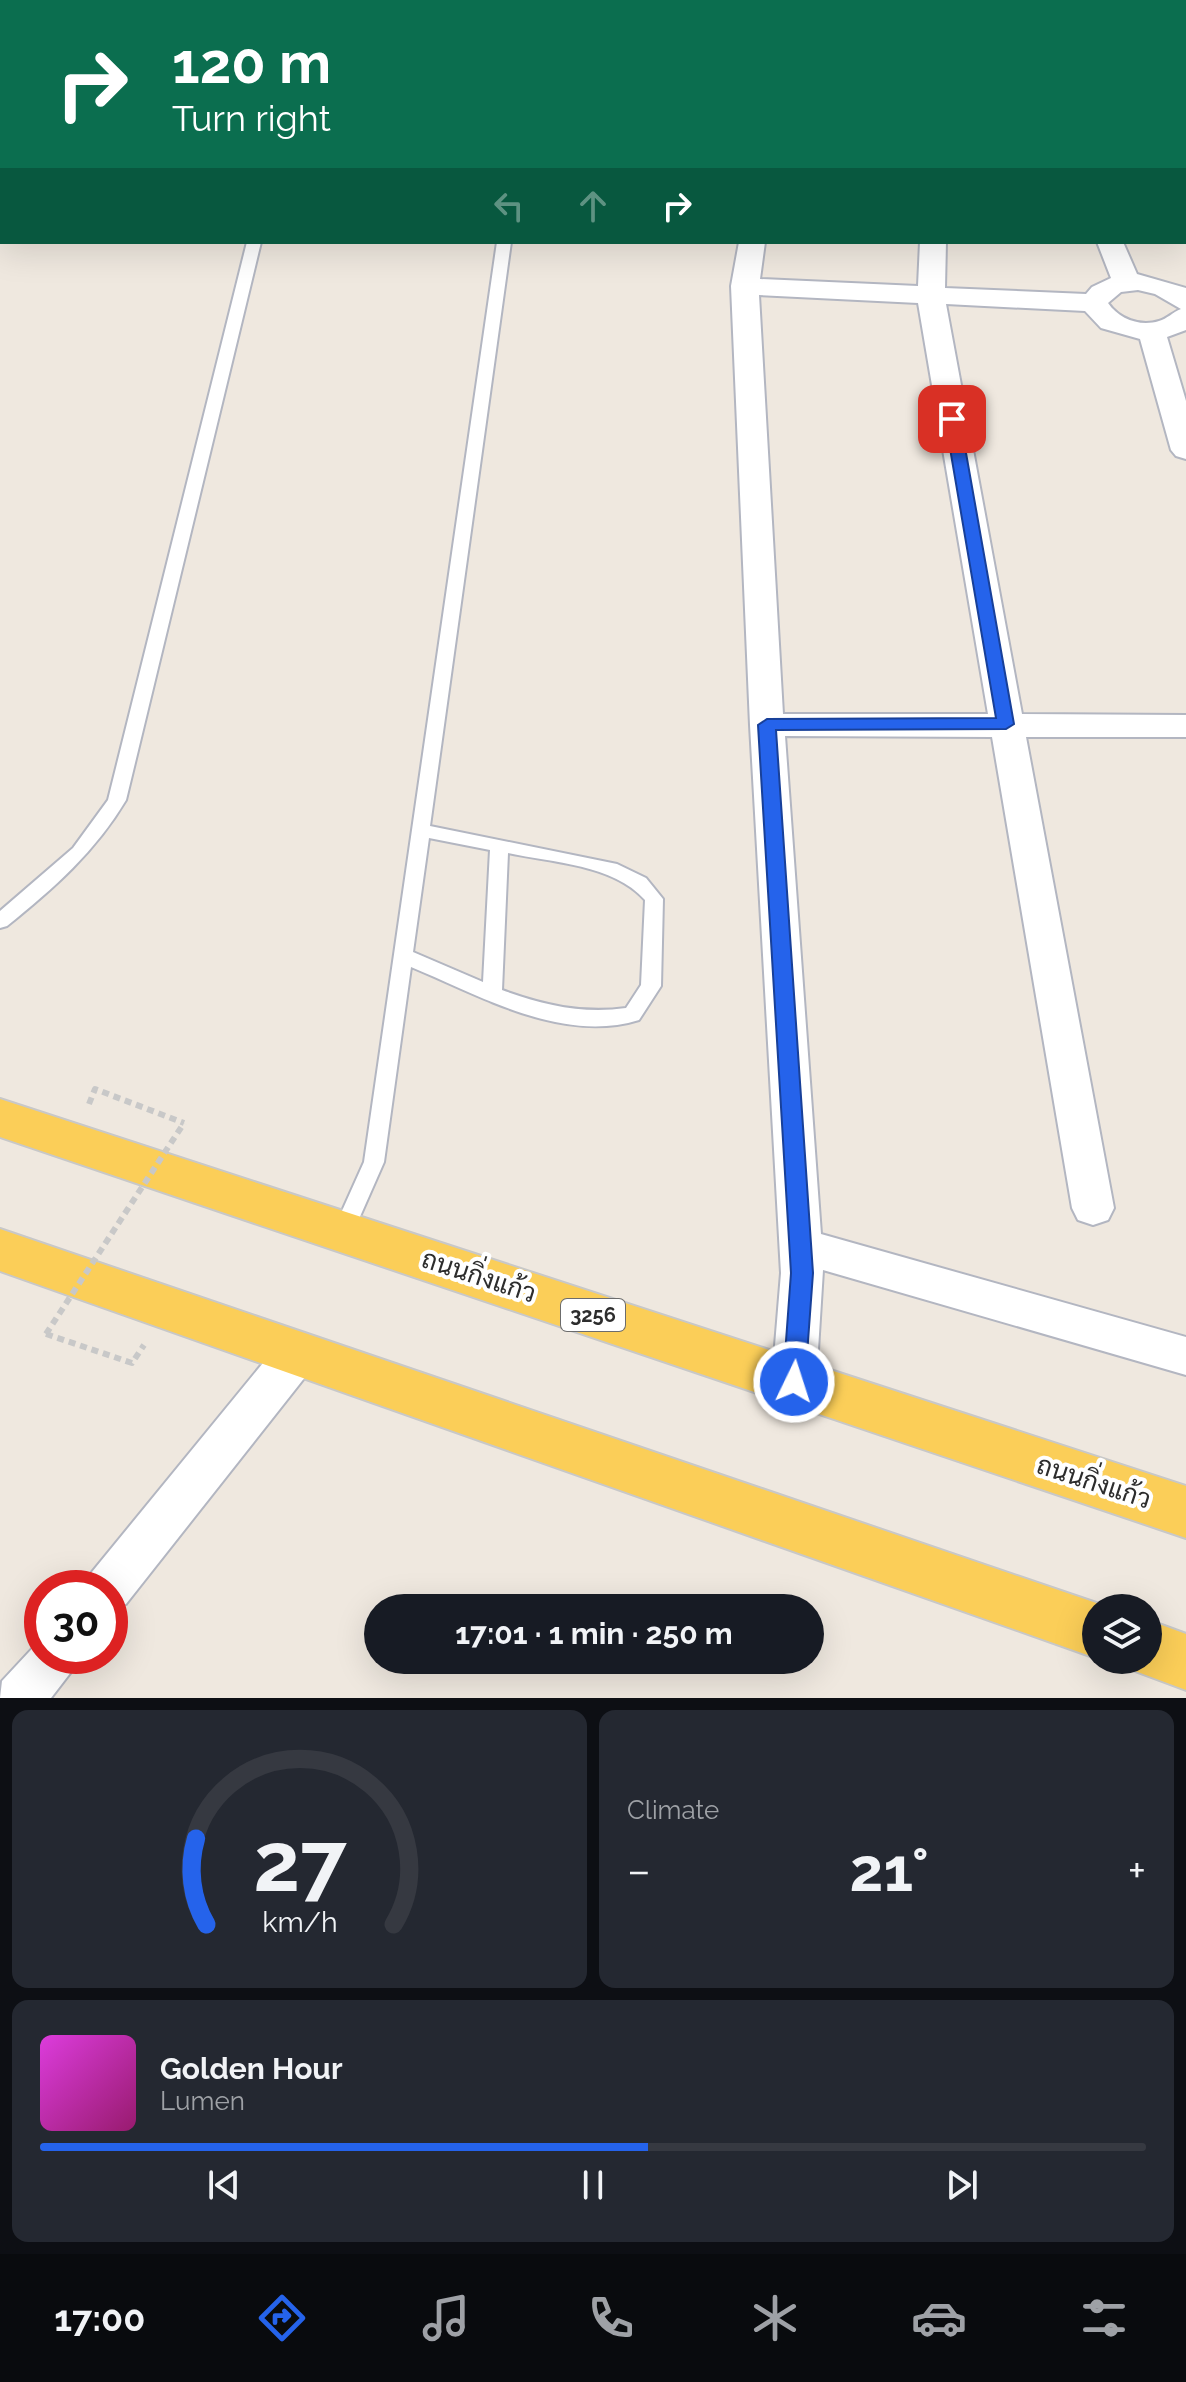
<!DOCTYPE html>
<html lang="en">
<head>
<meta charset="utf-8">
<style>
  :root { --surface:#171b24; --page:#242831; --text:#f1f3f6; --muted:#9ea1a6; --line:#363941; --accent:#2563eb }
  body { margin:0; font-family:Raleway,Sarabun,sans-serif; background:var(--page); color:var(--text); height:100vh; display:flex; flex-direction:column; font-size:30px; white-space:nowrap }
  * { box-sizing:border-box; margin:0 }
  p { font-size:26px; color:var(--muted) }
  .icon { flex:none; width:44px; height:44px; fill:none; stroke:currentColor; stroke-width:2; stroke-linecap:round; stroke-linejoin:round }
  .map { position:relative; height:1698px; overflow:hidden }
  .details { display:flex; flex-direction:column; gap:12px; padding:12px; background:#0d0f14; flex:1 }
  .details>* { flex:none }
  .top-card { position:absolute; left:0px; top:0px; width:1186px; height:244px; box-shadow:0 8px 32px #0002; background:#0b6e4f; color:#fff; overflow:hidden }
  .tools { position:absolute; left:1082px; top:1594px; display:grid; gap:16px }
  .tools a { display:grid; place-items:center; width:80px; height:80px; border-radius:50%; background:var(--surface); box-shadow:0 8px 32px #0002; font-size:40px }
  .speed { position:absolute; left:24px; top:1570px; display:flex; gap:16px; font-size:40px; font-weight:700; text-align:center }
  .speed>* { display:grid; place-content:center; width:104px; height:104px; border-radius:50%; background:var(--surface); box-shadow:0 8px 32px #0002; line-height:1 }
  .speed .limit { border:12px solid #d22; background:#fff; color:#111 }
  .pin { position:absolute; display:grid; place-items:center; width:68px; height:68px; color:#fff; margin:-34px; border-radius:16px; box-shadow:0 4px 12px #0006 }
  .me { position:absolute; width:88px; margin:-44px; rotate:4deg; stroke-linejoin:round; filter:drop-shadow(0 0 6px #0008) }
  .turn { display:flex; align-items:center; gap:28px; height:168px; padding:0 40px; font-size:36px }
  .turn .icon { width:104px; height:104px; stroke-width:2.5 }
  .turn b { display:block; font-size:56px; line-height:68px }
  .lanes { display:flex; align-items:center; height:76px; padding:0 40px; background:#0003; justify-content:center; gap:40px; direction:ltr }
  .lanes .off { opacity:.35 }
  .big { font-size:60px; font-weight:700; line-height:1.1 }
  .details .tile { flex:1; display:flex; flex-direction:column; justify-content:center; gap:12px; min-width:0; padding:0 28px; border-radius:16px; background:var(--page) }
  .details .dial { align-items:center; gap:0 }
  .dial svg { height:208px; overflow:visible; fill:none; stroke:var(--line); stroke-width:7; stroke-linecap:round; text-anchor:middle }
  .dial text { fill:var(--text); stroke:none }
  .song { display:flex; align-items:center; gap:24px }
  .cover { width:96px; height:96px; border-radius:12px; background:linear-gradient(135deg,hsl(300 70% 55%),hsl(320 70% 35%)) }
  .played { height:8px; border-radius:4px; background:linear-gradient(90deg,var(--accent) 55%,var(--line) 55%) }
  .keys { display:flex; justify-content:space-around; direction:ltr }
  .heat { display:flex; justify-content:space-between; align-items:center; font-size:44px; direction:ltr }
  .details .tiles { flex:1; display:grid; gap:12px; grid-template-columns:1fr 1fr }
  .tile:last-child { grid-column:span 2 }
  .trip { position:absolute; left:364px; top:1594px; width:460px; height:80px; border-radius:40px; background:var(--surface); box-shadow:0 8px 32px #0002; font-weight:700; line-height:80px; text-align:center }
  .tab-bar { display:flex; height:128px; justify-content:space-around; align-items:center; background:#090b0e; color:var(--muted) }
  .tab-bar .icon { width:56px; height:56px }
  .tab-bar .selected { color:var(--accent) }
  .tab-bar b { font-size:36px; color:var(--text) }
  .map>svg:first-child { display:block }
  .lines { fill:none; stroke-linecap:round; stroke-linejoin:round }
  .lane-casing { stroke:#b3b6c1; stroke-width:4 }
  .street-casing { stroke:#b3b6c1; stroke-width:4 }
  .primary-casing { stroke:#c8c8c8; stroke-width:4 }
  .path { stroke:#c8c8c8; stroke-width:6; stroke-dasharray:7 5; stroke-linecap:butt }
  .lane { fill:#fff; fill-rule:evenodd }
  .street { fill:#fff; fill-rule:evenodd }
  .primary { fill:#fbce58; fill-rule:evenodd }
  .path-bridge { stroke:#c8c8c8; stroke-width:6; stroke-dasharray:7 5; stroke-linecap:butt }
  .route { fill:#2563eb; stroke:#184099; stroke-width:2 }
  .labels { text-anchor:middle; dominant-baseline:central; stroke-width:8; stroke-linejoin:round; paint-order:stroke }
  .shield { fill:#fff; stroke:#6c6c6c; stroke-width:2 }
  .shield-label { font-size:20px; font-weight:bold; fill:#2d2d2d }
  .near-street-label { font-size:26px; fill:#2d2d2d; stroke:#fff }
</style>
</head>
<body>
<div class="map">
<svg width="1186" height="1698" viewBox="0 0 1186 1698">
  <rect width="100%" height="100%" fill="#efe8df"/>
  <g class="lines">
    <g class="lane-casing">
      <path id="lane" d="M15 0H27L14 2Z
        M531 0H543V2H531Z
        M0 77H2V85H0Z
        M247 242H261L126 800C95 852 54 888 7 926L0 928V911L73 848 108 800Z
        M497 242H511L430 826 617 864 646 878 663 899 661 986 639 1020C562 1044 479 995 411 967L384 1162 351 1237 344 1240 337 1237 333 1231 364 1162ZM429 838 490 850 483 982 413 952ZM508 853C553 863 613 864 645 900L641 985 626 1008C582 1014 543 1005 502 990Z"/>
    </g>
    <g class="street-casing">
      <path id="street" d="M739 0H761V2H739Z
        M895 0H917V2H895Z
        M1060 0H1082V2H1060Z
        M1184 36 1186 37V51L1184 50Z
        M739 242H765L760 279 918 286 920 242H946L945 288 1086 294 1092 287 1111 278 1097 242H1123L1137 274 1186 288V330L1167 337 1186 401V459L1176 456 1171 450 1140 339 1101 328 1085 311 946 304 1022 714 1186 715V737H1026L1114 1208 1108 1220 1093 1225 1078 1220 1072 1208 992 737 785 736 821 1234 1186 1337V1375L823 1270 816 1382 810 1396 794 1401 778 1396 772 1382 781 1273 750 725 731 286ZM1138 290 1155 294 1181 309C1173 312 1167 319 1159 321 1140 327 1119 319 1108 303L1121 292ZM759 295 918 303 988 714H783Z
        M297 1335 313 1341 319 1354 313 1367 126 1604 110 1610V1588H85L92 1572 281 1341Z
        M42 1638V1656H78L71 1672 51 1698H0L2 1681Z"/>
    </g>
    <g class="primary-casing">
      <path id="primary" d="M0 1099 1186 1486V1538L0 1137Z
        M0 1229 1111 1608H1096V1658L0 1271Z
        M1148 1620 1186 1634V1690L1127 1668 1123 1660H1148Z"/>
    </g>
    <path class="path" d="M89 1104 95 1089 184 1123
      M46 1334 132 1363 144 1345"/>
    <use href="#lane" class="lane"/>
    <use href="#street" class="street"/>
    <use href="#primary" class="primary"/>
    <path class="path-bridge" d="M46 1334 184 1123"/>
  </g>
  <path class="route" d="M952 414 960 419 1014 724 1006 729 776 730 813 1273 805 1382 802 1388 794 1391 786 1388 783 1382 791 1273 758 725 767 719 996 718 945 419Z"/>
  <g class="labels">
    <rect class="shield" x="561" y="1299" width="64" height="32" rx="6"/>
    <g class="shield-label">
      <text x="593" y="1315">3256</text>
    </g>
    <g class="near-street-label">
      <text transform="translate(479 1276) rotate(18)">ถนนกิ่งแก้ว</text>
      <text transform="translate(1094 1482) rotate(18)">ถนนกิ่งแก้ว</text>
    </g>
  </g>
</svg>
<div class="tools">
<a><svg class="icon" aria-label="layers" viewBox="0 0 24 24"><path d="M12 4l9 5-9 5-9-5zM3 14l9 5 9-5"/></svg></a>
</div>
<div class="speed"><div class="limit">30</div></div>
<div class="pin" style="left:952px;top:419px;background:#d93025"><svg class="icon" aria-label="arrive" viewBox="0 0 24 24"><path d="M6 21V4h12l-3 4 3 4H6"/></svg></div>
<svg class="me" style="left:794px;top:1382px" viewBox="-20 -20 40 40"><circle r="17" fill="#2563eb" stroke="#fff" stroke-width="3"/><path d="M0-11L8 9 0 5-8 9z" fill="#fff"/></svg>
<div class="trip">17:01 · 1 min · 250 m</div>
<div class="top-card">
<div class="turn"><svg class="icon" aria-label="right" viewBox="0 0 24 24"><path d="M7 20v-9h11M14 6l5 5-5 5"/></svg><div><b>120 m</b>Turn right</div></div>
<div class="lanes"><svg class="icon off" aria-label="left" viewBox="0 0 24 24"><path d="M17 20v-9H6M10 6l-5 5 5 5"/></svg><svg class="icon off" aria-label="ahead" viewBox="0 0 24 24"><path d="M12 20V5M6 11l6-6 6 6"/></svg><svg class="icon" aria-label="right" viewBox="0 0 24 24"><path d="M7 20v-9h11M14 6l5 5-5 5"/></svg></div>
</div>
</div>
<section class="details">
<div class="tiles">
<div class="tile dial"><svg viewBox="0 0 100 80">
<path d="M14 69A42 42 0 1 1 86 69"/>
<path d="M14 69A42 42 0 0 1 10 36" stroke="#2563eb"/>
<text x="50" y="56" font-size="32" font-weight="700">27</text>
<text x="50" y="72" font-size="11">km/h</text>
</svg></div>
<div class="tile"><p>Climate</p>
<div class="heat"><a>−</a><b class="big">21°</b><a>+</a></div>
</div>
<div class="tile">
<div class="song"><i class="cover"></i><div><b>Golden Hour</b><p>Lumen</p></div></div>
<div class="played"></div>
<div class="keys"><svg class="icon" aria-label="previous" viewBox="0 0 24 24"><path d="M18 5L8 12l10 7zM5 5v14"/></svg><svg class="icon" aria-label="pause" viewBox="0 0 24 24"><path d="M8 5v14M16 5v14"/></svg><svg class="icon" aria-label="next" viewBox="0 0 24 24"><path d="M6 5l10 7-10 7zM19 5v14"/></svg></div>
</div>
</div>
</section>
<nav class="tab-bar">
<b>17:00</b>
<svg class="icon selected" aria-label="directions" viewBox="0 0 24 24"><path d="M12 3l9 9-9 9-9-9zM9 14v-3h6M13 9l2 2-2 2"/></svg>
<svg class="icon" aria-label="music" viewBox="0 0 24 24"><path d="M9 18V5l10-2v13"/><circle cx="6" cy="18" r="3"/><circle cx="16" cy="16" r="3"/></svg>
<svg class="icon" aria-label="phone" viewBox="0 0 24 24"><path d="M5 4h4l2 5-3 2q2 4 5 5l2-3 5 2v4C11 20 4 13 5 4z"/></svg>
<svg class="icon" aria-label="climate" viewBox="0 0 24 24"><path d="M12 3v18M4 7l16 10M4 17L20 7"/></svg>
<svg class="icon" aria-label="car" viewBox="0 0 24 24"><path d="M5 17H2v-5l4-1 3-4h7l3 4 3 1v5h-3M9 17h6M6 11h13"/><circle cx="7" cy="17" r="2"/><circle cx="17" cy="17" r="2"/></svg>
<svg class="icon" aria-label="filters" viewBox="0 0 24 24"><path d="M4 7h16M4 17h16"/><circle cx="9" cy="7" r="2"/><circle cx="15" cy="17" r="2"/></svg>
</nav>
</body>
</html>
